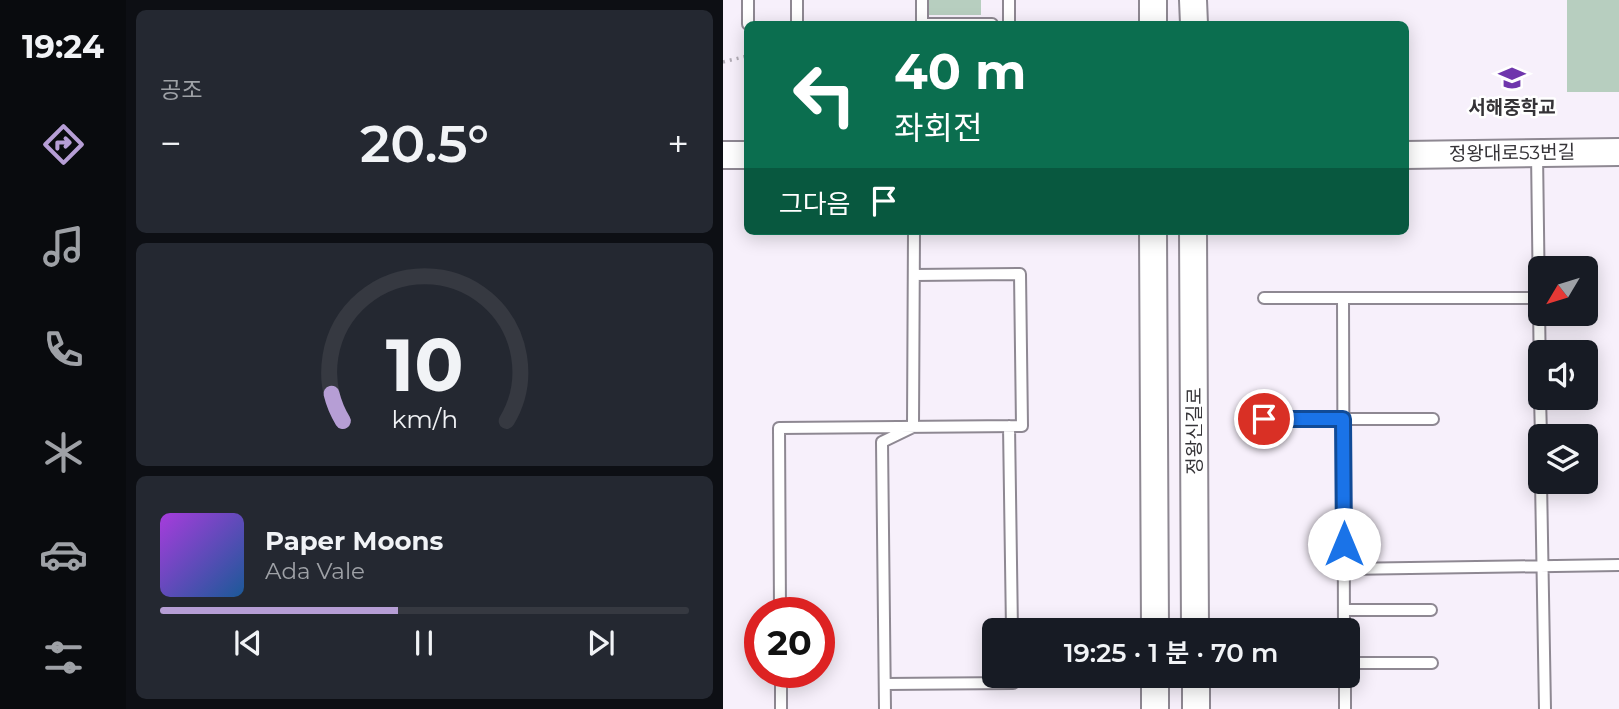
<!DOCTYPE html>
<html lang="ko">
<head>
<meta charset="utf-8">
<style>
  :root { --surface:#171b24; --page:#242831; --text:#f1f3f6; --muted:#9ea1a6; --line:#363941; --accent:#b69ed5 }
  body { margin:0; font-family:Montserrat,"Noto Sans KR",sans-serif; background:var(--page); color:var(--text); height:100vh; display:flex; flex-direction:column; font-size:26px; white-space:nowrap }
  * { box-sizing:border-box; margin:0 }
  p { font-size:23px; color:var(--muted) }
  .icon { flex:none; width:38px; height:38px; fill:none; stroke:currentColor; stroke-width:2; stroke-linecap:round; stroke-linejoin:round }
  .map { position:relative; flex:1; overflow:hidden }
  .details { display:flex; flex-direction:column; gap:10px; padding:10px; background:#0d0f14; width:597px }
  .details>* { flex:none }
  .banner { position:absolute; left:21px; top:21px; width:665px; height:214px; border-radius:10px; box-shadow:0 4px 18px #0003; background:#0b6e4f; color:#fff; overflow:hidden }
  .needle { width:46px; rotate:232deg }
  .buttons { position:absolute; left:805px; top:256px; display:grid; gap:14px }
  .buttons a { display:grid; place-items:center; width:70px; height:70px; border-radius:10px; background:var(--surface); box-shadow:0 4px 18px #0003; font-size:35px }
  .speed { position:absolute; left:21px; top:597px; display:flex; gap:14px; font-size:35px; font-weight:700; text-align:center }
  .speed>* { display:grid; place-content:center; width:91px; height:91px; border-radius:50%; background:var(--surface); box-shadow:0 4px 18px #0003; line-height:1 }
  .speed .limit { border:10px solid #d22; background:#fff; color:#111 }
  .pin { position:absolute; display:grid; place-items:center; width:60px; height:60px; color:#fff; margin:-30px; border:4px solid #fff; border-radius:50%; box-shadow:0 2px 7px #0007 }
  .me { position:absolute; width:77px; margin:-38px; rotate:0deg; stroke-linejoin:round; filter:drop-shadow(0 0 5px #0008) }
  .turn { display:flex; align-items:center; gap:24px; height:147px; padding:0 35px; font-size:32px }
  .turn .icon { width:91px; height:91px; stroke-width:2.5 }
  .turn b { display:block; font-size:49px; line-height:60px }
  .then { display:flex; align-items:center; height:66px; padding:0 35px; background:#0003; gap:14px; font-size:26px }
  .big { font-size:52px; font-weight:600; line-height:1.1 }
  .details .tile { flex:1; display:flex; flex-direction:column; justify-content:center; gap:10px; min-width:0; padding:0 24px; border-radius:10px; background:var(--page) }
  .details .dial { align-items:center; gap:0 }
  .dial svg { height:182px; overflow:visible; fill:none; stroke:var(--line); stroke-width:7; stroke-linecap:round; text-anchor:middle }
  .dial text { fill:var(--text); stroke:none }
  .song { display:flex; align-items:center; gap:21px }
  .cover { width:84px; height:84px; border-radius:10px; background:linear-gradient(135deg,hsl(280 70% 55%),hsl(210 70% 35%)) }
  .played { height:7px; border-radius:4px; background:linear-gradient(90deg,var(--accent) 45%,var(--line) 45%) }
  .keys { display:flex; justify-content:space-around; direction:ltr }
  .heat { display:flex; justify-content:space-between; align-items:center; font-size:38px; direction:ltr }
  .trip { position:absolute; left:259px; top:618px; width:378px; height:70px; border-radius:10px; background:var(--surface); box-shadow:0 4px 18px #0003; font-weight:600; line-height:70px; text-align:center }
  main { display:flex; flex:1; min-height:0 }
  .tab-bar { display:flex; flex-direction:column; width:126px; justify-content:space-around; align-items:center; background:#090b0e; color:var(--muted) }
  .tab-bar .icon { width:49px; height:49px }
  .tab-bar .on { color:var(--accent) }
  .tab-bar b { font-size:32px; color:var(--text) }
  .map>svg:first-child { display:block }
  .green { fill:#b7cebf }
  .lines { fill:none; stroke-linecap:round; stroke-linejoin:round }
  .service-casing { stroke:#8e8892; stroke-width:14 }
  .tertiary-casing { stroke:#8e8892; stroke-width:30 }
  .path { stroke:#b1acb5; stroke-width:3.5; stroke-dasharray:2 5; stroke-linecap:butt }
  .service { stroke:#fff; stroke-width:10 }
  .tertiary { stroke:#fff; stroke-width:26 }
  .route-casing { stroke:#114b97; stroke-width:18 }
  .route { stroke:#1a73e8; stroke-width:12 }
  .labels { text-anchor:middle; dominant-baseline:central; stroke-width:5; stroke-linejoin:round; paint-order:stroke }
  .poi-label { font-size:19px; font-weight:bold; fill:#353337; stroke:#fff }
  .street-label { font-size:19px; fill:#353337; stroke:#fff }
</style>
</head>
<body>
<main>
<nav class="tab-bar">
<b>19:24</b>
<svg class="icon on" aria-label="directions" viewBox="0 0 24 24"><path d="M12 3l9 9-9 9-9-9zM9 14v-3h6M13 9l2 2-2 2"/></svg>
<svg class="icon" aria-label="music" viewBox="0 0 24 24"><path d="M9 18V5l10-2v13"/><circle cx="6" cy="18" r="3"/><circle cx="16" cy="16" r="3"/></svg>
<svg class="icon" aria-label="phone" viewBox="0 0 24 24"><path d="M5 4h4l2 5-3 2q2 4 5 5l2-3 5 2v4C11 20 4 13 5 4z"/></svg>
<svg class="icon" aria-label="climate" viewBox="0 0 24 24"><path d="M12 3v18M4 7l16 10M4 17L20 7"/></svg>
<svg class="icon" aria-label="car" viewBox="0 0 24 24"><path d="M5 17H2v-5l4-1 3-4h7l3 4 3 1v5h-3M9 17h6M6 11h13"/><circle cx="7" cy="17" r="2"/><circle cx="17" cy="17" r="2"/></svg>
<svg class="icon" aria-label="filters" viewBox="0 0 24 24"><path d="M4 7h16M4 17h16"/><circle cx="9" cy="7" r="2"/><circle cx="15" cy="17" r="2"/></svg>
</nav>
<section class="details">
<div class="tile"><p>공조</p>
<div class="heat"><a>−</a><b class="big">20.5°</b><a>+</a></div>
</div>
<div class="tile dial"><svg viewBox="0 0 100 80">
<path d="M14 69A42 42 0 1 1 86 69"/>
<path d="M14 69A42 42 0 0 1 9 57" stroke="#b69ed5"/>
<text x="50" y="56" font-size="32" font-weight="700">10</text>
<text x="50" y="72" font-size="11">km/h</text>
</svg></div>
<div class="tile">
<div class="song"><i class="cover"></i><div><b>Paper Moons</b><p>Ada Vale</p></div></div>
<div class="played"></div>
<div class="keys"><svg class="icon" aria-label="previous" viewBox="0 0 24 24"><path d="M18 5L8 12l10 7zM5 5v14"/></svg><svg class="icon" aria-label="pause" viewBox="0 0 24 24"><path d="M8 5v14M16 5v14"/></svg><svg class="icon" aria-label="next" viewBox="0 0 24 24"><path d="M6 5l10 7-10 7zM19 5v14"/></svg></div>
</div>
</section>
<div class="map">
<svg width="897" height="709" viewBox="0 0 897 709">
  <rect width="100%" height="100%" fill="#f7f0fb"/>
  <path class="green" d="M206 0H258V15H206Z
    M844 0H896V92H844Z"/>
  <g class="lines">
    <g class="service-casing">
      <path id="service" d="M25 0V24
        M74 0V24
        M199 0V24
        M199 24H269
        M286 24V0
        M814 153 817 381
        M541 298H816
        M620 298 621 630
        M817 397 818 436
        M541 419H710
        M286 426 289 630
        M818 481 822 709
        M621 569 897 565
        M621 610H708
        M57 612 56 428 299 426 297 274 191 275
        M625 663H709
        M58 672V709
        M622 676V709
        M162 684 290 683V676
        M162 709 159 442 190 427 191 231"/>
    </g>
    <g class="tertiary-casing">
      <path id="tertiary" d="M430 0V24
        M470 0 471 24
        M0 155H24
        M682 155 897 152
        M430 231 432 630
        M470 231 472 630
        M432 676V709
        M473 676V709"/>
    </g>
    <path class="path" d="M0 62 24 56V48"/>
    <use href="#service" class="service"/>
    <use href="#tertiary" class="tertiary"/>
  </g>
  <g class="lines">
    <g class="route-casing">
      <path id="route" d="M541 419H620L621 544"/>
    </g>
    <use href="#route" class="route"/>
  </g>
  <defs>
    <g id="school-bare" transform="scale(2.1)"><path d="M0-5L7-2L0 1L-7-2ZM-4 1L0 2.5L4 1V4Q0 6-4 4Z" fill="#6f36ac" stroke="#fff" stroke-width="2.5" paint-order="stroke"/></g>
  </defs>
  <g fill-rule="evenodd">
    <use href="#school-bare" x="789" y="78"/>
  </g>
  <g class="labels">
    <g class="poi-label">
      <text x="789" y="107">서해중학교</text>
    </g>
    <g class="street-label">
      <text transform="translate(789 153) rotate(-1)">정왕대로53번길</text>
      <text transform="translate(471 431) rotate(-90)">정왕신길로</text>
    </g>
  </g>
</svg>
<div class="buttons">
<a><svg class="needle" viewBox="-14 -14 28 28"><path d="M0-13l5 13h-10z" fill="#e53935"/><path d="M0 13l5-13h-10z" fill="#9ea1a6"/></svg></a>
<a><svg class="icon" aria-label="sound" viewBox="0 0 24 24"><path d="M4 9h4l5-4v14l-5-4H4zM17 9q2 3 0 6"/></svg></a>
<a><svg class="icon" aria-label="layers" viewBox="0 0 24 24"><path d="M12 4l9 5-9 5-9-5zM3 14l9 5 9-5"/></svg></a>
</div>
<div class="speed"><div class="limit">20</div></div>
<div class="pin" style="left:541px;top:419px;background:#d93025"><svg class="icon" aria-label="arrive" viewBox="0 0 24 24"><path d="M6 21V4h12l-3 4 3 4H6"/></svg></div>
<svg class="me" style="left:621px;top:544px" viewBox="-20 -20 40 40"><circle r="19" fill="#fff"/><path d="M0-13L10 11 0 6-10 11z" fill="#1a73e8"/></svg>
<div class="trip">19:25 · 1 분 · 70 m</div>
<div class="banner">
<div class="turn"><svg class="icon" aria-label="left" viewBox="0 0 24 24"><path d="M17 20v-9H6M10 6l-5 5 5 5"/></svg><div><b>40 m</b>좌회전</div></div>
<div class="then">그다음<svg class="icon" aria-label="arrive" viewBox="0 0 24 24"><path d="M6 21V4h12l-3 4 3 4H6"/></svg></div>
</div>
</div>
</main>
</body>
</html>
